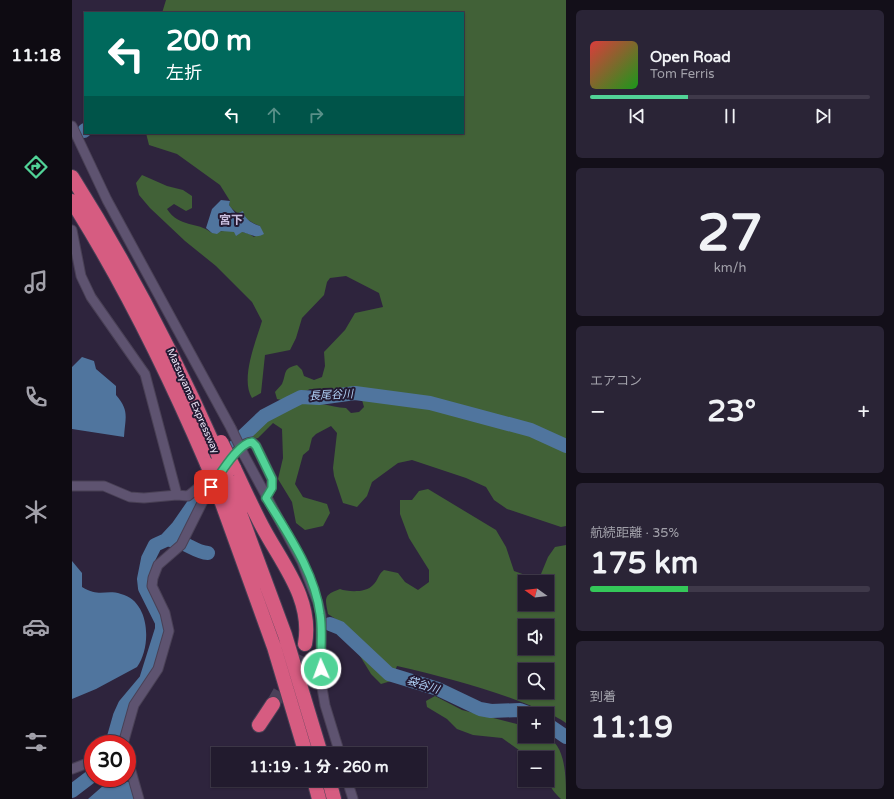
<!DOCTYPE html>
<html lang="ja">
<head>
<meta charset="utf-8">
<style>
  :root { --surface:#221b2e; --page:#2a2436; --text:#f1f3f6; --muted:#a2a1aa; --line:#3f394a; --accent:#51d397 }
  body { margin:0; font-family:"Varela Round","Noto Sans JP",sans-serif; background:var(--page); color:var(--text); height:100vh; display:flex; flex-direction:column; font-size:15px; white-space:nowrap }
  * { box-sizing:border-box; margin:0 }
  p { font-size:13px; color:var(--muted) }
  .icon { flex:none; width:22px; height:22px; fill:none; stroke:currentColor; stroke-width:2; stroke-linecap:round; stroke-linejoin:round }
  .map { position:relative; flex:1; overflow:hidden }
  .drawer { display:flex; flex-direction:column; gap:10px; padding:10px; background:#130f19; width:328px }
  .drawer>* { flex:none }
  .top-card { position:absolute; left:12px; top:12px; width:380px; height:122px; border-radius:0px; box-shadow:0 1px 3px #0004,0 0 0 1px var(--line); background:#00695c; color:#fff; overflow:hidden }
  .needle { width:26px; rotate:285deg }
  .fabs { position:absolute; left:446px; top:575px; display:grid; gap:8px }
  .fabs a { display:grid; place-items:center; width:36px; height:36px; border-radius:0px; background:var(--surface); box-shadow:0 1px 3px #0004,0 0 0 1px var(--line); font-size:20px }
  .speed { position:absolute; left:12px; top:735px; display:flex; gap:8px; font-size:20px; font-weight:700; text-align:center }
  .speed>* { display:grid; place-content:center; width:52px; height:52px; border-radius:50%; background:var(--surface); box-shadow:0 1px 3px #0004,0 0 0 1px var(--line); line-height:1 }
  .speed .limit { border:6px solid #d22; background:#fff; color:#111 }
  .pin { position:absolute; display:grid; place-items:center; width:34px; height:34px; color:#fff; margin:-17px; border-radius:8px; box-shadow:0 2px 6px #0006 }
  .me { position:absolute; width:44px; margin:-22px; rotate:358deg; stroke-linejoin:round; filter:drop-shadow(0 0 3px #0008) }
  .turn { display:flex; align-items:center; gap:14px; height:84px; padding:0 16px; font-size:18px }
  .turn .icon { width:52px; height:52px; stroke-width:2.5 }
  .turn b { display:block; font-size:28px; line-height:34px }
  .lanes { display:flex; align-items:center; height:38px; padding:0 16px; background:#0003; justify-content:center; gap:20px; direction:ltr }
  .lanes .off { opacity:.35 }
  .big { font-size:30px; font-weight:800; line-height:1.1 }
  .drawer .tile { flex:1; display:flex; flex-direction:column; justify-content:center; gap:6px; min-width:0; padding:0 14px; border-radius:6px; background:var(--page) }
  .drawer .dial { align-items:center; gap:0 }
  .dial b { font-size:52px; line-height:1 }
  .song { display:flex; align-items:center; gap:12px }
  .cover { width:48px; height:48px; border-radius:6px; background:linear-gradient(135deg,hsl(0 70% 55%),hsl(120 70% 35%)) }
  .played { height:4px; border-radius:2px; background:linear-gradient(90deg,var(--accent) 35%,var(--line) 35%) }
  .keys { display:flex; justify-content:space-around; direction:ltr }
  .heat { display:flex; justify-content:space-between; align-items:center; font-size:22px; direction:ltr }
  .charge { height:6px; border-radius:3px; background:linear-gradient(90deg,#34c759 35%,var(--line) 0) }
  .trip { position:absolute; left:139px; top:747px; width:216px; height:40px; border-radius:0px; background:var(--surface); box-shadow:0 1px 3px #0004,0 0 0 1px var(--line); font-weight:800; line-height:40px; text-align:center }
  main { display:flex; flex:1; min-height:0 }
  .menu { display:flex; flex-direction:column; width:72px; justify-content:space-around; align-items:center; background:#0e0b12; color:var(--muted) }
  .menu .icon { width:28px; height:28px }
  .menu .active { color:var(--accent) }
  .menu b { font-size:18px; color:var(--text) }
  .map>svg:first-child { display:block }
  .forest { fill:#416137; fill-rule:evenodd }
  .water { fill:#50759e }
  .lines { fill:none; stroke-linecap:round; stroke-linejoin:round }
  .river { stroke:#50759e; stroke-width:14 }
  .highway-tunnel { stroke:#4a4159; stroke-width:14; stroke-dasharray:14 7; stroke-linecap:butt }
  .minor-casing { stroke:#494055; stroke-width:11 }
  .highway-casing { stroke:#494055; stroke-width:16 }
  .minor { stroke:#5e5370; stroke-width:9 }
  .highway { stroke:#d65c81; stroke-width:14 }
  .minor-bridge-casing { stroke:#494055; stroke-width:11; stroke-linecap:butt }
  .highway-bridge-casing { stroke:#494055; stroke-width:16; stroke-linecap:butt }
  .minor-bridge { stroke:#5e5370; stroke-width:9 }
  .highway-bridge { stroke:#d65c81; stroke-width:14 }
  .route-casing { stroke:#358962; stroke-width:10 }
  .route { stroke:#51d397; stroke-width:7 }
  .labels { text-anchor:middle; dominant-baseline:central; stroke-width:4; stroke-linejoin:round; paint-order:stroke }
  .street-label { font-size:10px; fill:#eae4f5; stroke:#241a33 }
  .water-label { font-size:11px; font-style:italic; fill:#b2d4fa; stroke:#241a33 }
  .quarter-label { font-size:12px; font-weight:bold; fill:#c7bcdc; stroke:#241a33 }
</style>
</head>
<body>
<main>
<nav class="menu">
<b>11:18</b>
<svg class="icon active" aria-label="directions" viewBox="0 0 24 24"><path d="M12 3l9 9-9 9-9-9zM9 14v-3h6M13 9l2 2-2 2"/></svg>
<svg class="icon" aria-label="music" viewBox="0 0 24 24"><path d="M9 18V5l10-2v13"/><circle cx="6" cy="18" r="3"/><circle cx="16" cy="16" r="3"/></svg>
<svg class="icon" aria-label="phone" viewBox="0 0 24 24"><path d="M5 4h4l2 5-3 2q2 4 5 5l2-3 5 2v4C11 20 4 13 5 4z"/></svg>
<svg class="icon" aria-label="climate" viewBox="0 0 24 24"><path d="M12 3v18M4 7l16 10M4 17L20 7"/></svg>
<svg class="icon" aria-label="car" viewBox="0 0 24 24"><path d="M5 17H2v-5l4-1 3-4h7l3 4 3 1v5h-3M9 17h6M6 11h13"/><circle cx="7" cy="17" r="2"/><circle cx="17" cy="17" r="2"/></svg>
<svg class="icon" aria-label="filters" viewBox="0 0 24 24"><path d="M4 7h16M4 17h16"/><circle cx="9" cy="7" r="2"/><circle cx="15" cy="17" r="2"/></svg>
</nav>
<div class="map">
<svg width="494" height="799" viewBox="0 0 494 799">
  <rect width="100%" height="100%" fill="#2e243d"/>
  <path class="forest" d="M94 0H494V526L489 527 435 509 422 500 414 487 394 478 340 460 326 463 300 482 295 496 285 507 271 503 262 476 261 468 265 433 259 426 244 434 240 438 237 450 231 455 223 484 231 497 255 504 258 513 251 526 233 530 224 523 220 502 206 479 211 458 210 429 201 423 186 438 182 439 178 433C186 422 214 402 227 401 243 401 258 407 274 408L279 413 287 412 292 407 290 400 280 397 268 390 238 389 213 401 205 399 203 392C205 389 208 387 210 384 215 373 210 369 225 365L230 370 232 376 242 380 250 377 253 366 252 352 273 330 283 313 311 307 307 293 274 276 258 278 255 282 252 295 230 318 224 338 218 350 193 355 189 393 180 398C168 379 184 341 190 321L180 302 144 266 113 241 78 208 67 195 64 183 70 175 95 186 111 190 120 196V208L114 211 102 204 95 209C107 228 125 221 140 233 151 230 172 229 182 237L189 231 188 226C182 224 160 211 157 205L158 201 148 185 105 154 77 145 74 133H391V13H90Z
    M356 489 424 530 434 547 442 571 459 577 469 574 476 557 483 547 494 545V723C481 714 467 709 452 703 411 687 368 676 325 666L319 681 309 684 299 674 280 643 273 625 256 614C253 598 251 595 268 589 276 592 294 593 301 585 306 581 306 574 312 570L326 573 333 582 346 590 357 582V570L337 538 328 514V500H340L347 491ZM453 582H475V604H453ZM453 626H475V648H453ZM453 670H475V692H453Z
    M363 696 390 710 453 726V736C459 736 466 735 472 736 494 742 494 777 494 799H489C474 785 475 778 475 758H458L430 738 401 735 385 729 375 719 355 707 354 701Z"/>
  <path class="water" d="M149 200 158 201 157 205 164 214 171 211C172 219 181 224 188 226L192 234C183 239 179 234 170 232L164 236 162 232 149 231 145 234 140 233 134 228 140 209Z
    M10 357 22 361 24 369 44 386V395C58 411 53 418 52 437L0 429V367Z
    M0 561 10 573V587C29 598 33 589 49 594 78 601 80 646 65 667L24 689 0 699Z
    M52 781 58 782 65 799H16L32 785Z"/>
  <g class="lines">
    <path class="river" d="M12 131 13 130
      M158 453 172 435 192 416 217 403 229 397 247 398 283 393 358 403 459 430 494 446
      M98 540C112 540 122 552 136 553
      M258 624 268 628 317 674 366 689 408 709 419 711 448 710 459 714
      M475 724 494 737
      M40 744 48 716 53 705 74 680 90 629V622L73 588 72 579 76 559 83 545 94 540 106 527 140 478
      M0 791 21 775"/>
    <path class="highway-tunnel" d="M201 704 226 660 233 644"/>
    <g class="minor-casing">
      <path id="minor" d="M0 126 35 200 159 428
        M0 230 9 276 19 297 73 374 105 495
        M172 455 230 562 246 603 249 615V682L253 705 268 754
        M156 463C162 455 169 443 180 442L184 446 200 479 199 488 194 498
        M0 486H32L58 497 72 498 105 495 116 496 133 482 139 487
        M51 744 62 705 86 669 97 631 93 613 80 586 81 578 86 565 109 545 135 493 144 480
        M55 757 67 799
        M0 769 21 761
        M275 780 281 799"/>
    </g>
    <g class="highway-casing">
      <path id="highway" d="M0 177C55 264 102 355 144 450
        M0 201C53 285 96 373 135 464
        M162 468C171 487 180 507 190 526 210 564 241 599 233 644
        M155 478 213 635 249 754
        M146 492 202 647 234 754
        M187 725 201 704
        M242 780 247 799
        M257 780 262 799"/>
    </g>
    <use href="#minor" class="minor"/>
    <use href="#highway" class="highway"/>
    <g class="minor-bridge-casing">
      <path id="minor-bridge" d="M159 428 172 455"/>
    </g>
    <g class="highway-bridge-casing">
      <path id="highway-bridge" d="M149 442 162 468
        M144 450 155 478
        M135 464 146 492"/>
    </g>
    <use href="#minor-bridge" class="minor-bridge"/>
    <use href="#highway-bridge" class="highway-bridge"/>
  </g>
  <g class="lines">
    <g class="route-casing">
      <path id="route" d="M139 487C148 475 166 443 180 442L184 446 200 479V488L194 498C215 533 243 572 248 614 251 632 248 651 249 669"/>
    </g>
    <use href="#route" class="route"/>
  </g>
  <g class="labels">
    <g class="street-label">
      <text transform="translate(121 401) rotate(66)">Matsuyama Expressway</text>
    </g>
    <g class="water-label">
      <text transform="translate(259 395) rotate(-3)">長尾谷川</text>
      <text transform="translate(351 685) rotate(18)">袋谷川</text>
    </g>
    <g class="quarter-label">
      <text x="159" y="220">宮下</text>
    </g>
  </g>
</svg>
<div class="fabs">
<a><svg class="needle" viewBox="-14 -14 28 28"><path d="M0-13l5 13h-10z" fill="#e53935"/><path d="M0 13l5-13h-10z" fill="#a2a1aa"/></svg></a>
<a><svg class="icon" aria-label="sound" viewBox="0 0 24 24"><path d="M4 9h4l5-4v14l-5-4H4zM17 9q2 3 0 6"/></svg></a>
<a><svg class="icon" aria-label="search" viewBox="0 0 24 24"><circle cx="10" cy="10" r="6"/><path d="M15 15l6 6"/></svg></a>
<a>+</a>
<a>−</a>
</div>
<div class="speed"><div class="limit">30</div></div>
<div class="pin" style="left:139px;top:487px;background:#d93025"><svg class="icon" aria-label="arrive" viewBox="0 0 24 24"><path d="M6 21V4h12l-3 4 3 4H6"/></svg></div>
<svg class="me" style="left:249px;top:669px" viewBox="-20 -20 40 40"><circle r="17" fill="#51d397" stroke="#fff" stroke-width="3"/><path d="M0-11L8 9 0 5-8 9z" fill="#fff"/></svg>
<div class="trip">11:19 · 1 分 · 260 m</div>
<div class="top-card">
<div class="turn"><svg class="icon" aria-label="left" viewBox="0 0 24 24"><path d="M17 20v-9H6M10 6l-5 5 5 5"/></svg><div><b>200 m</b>左折</div></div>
<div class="lanes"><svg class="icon" aria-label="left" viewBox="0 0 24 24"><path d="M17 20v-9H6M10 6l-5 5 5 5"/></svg><svg class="icon off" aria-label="ahead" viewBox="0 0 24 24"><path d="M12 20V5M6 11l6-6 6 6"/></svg><svg class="icon off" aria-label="right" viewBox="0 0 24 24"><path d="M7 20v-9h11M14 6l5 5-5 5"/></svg></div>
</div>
</div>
<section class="drawer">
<div class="tile">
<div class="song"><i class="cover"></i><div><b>Open Road</b><p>Tom Ferris</p></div></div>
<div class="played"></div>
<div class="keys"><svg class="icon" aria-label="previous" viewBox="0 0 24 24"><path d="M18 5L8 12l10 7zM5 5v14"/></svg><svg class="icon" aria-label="pause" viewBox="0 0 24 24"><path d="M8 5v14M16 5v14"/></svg><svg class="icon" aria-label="next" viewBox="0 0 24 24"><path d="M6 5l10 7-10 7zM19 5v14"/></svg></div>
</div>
<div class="tile dial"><b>27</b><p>km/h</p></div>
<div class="tile"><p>エアコン</p>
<div class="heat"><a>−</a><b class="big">23°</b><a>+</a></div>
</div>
<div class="tile"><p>航続距離 · 35%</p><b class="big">175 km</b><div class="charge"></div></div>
<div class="tile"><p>到着</p><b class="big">11:19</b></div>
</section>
</main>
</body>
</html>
